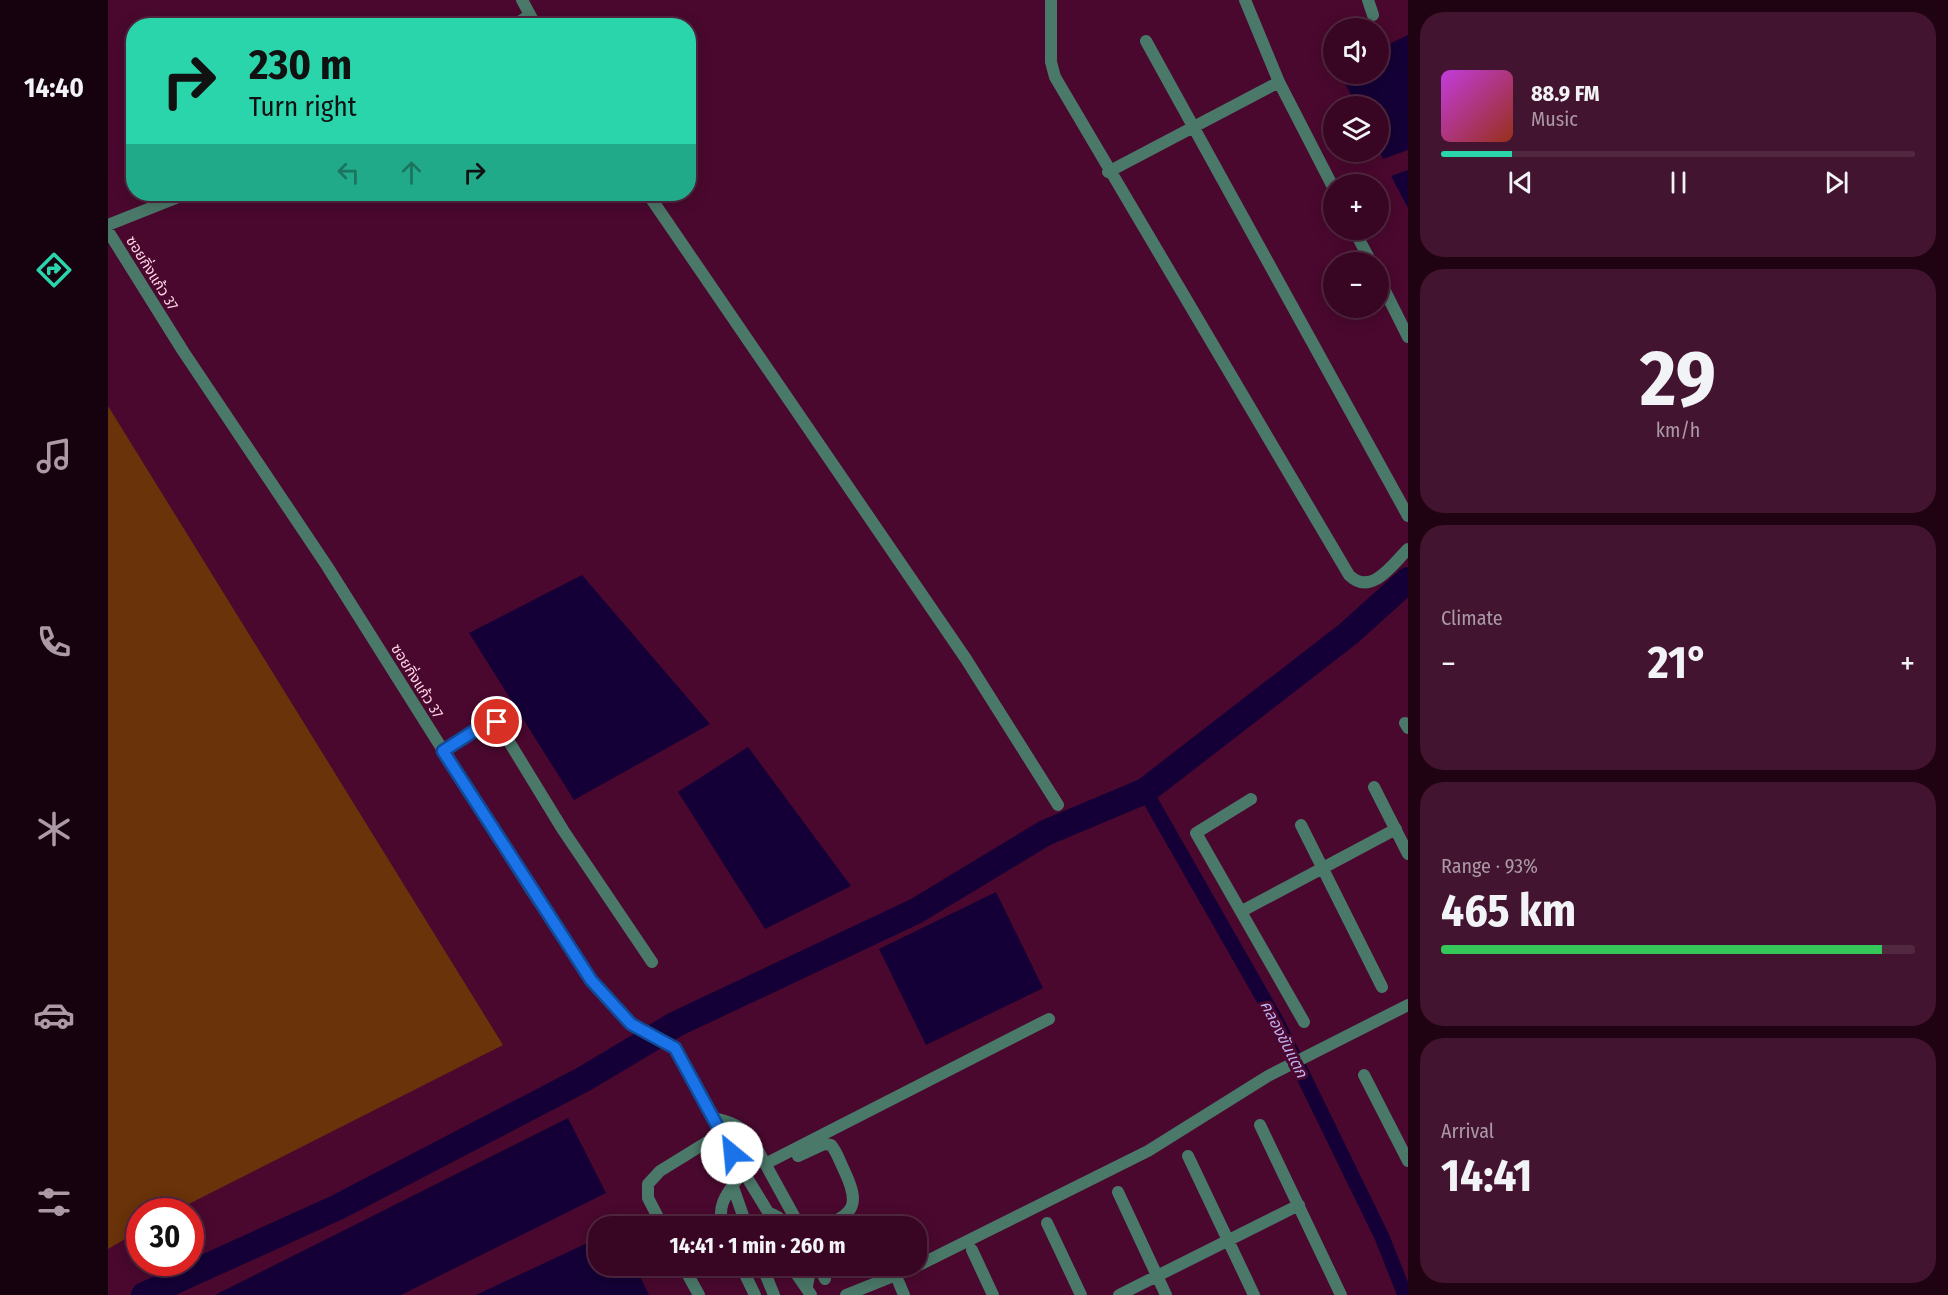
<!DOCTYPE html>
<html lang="en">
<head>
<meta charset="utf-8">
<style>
  :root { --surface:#380622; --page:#43142f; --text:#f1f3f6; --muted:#ab99a5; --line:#522740; --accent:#2ad5ac }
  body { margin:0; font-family:"Fira Sans Condensed","Noto Sans Thai",sans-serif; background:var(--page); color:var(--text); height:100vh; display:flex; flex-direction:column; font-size:22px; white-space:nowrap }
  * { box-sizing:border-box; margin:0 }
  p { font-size:20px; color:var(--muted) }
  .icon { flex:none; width:33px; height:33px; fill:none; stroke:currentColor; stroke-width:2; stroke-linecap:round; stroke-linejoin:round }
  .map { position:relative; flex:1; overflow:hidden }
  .side { display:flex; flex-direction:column; gap:12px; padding:12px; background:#1f0313; width:540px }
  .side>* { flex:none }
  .banner { position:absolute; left:18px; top:18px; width:570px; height:183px; border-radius:24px; box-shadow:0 3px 15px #0003,0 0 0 2px var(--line); background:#2ad5ac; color:#111; overflow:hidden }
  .buttons { position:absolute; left:1215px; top:18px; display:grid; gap:12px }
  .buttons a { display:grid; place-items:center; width:66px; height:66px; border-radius:50%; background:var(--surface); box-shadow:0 3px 15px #0003,0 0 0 2px var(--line); font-size:30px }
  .speed { position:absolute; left:18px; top:1198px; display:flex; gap:12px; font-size:30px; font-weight:700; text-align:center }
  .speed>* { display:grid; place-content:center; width:78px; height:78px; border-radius:50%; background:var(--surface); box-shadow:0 3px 15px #0003,0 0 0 2px var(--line); line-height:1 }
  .speed .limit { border:9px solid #d22; background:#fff; color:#111 }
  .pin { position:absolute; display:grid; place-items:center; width:51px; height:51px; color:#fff; margin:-26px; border:3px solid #fff; border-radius:50%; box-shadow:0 2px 6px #0007 }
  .me { position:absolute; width:66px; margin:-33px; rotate:332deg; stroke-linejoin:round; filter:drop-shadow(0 0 4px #0008) }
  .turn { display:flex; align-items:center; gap:21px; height:126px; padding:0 24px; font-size:27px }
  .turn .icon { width:78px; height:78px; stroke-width:2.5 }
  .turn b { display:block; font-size:42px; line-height:51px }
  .lanes { display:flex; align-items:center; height:57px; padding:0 24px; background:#0003; justify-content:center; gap:30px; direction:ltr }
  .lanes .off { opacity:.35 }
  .big { font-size:45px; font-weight:700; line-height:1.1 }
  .side .card { flex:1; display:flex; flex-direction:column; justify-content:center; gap:9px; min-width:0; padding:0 21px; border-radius:24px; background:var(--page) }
  .side .dial { align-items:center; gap:0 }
  .dial b { font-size:78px; line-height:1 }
  .song { display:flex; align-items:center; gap:18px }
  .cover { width:72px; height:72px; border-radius:9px; background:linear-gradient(135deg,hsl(290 70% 55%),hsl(10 70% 35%)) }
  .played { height:6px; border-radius:3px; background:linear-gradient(90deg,var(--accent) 15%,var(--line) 15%) }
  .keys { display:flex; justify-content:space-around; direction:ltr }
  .heat { display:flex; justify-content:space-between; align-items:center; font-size:33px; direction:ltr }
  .charge { height:9px; border-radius:4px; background:linear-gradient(90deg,#34c759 93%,var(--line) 0) }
  .trip { position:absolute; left:480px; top:1216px; width:339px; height:60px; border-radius:24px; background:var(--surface); box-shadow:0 3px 15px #0003,0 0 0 2px var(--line); font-weight:700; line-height:60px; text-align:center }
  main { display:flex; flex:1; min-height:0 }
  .dock { display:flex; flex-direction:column; width:108px; justify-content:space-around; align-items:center; background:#16020e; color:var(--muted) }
  .dock .icon { width:42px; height:42px }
  .dock .current { color:var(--accent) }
  .dock b { font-size:27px; color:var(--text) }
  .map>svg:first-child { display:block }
  .green { fill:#6a3309 }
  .water { fill:#140036 }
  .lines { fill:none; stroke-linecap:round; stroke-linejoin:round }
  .canal { stroke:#140036; stroke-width:15 }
  .river { stroke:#140036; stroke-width:26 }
  .street { stroke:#4a7869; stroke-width:12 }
  .route-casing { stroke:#114b97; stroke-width:15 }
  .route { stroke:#1a73e8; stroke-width:10 }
  .labels { text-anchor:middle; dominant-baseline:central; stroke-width:6; stroke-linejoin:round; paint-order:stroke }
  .street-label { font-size:15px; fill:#ffd5e6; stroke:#4a082e }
  .water-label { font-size:16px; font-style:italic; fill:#bfb4f6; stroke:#4a082e }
</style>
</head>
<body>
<main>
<nav class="dock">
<b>14:40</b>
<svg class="icon current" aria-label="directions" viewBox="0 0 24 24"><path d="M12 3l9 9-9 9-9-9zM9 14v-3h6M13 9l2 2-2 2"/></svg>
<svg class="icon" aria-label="music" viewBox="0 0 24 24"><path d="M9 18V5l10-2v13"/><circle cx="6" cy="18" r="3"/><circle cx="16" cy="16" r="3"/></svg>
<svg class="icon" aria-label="phone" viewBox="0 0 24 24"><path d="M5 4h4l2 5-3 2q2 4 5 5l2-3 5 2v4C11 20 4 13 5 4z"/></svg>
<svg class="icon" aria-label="climate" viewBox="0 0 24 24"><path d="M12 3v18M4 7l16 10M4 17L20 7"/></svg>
<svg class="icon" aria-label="car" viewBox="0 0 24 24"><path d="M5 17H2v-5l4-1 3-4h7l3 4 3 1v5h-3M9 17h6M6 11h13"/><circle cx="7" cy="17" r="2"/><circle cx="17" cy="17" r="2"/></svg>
<svg class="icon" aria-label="filters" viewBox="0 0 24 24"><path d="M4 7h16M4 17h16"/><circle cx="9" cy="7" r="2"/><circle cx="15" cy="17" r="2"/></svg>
</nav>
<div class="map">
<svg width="1300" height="1295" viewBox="0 0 1300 1295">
  <rect width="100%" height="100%" fill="#4a082e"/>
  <path class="green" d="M0 406 395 1045 65 1212H32L31 1231 0 1249Z"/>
  <path class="water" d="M1300 35V150L1275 159 1271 150 1270 106H1249L1232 74H1270L1271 49Z
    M1300 170V208L1283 176Z
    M474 575 602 724 466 800 361 633Z
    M640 747 743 886 657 929 570 792Z
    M888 892 935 988 818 1045 771 949Z
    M460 1118 498 1193 293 1295H107Z
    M490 1238V1266H527L541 1295H368Z"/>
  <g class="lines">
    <path class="canal" d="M1037 791 1170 1024 1274 1237 1297 1295"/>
    <path class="river" d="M36 1295 230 1207 476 1079 568 1024 808 911 937 833 1037 791 1240 634 1300 580"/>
    <path class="street" d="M414 0 428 26
      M943 0V62L947 77 1241 575C1263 597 1284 565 1300 549
      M1137 0 1171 82 1226 189
      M1260 0 1265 15
      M405 26 422 15
      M1038 41 1300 516
      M1000 172 1171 82
      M540 194 858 659 950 805
      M0 225 78 194
      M1246 230 1263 262
      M0 231 75 351 219 566 423 890 483 980 523 1024 567 1048 606 1118 612 1134 552 1171 540 1184V1198L555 1227
      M1270 277 1300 337
      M1297 723 1300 728
      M335 751 380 722H389L455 830 544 962
      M1266 787 1300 854
      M1143 799 1088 833 1196 1022
      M1193 825 1274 987
      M1134 911 1288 829
      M1256 1075 1300 1161
      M606 1118C622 1122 632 1125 643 1138L692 1227
      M1152 1125 1233 1295
      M612 1134 635 1171C623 1189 606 1204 616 1227
      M690 1156 716 1144 723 1145C729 1152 732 1162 736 1170 752 1204 748 1214 713 1227
      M1080 1156 1146 1295
      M659 1163 941 1019
      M635 1171 660 1212 662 1227
      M625 1187 639 1227
      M1010 1192 1058 1295
      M660 1212 670 1217 677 1227
      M939 1223 973 1295
      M864 1250 885 1295
      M575 1266 591 1295
      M633 1266 647 1295
      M654 1266 666 1295
      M683 1266 703 1295
      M696 1266 701 1276 699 1286
      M711 1266 717 1279
      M791 1283 796 1295
      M738 1295 803 1269 1040 1151 1160 1076 1300 1005
      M1011 1295 1191 1205"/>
  </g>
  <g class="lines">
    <g class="route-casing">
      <path id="route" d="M389 722H380L335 751 483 980 523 1024 567 1048 624 1153"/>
    </g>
    <use href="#route" class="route"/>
  </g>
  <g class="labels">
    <g class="street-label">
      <text transform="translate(44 273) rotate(58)">ซอยกิ่งแก้ว 37</text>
      <text transform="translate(309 681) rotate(58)">ซอยกิ่งแก้ว 37</text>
    </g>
    <g class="water-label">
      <text transform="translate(1176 1039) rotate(63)">คลองขันแตก</text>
    </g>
  </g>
</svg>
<div class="buttons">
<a><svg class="icon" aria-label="sound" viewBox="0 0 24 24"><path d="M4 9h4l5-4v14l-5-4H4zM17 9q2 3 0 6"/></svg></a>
<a><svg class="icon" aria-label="layers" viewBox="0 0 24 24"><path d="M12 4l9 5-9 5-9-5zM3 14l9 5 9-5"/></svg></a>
<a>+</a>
<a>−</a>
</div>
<div class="speed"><div class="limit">30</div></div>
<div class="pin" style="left:389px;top:722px;background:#d93025"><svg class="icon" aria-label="arrive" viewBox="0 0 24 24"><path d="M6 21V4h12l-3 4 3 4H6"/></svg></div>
<svg class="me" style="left:624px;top:1153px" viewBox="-20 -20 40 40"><circle r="19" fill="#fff"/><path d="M0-13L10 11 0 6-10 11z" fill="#1a73e8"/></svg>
<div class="trip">14:41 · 1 min · 260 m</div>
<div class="banner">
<div class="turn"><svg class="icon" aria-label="right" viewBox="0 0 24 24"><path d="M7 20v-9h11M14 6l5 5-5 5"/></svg><div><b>230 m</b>Turn right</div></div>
<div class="lanes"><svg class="icon off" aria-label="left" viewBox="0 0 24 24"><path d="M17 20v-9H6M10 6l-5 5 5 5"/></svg><svg class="icon off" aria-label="ahead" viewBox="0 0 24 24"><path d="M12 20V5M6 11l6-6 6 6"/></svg><svg class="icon" aria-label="right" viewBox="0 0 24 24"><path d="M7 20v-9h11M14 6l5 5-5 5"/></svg></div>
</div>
</div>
<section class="side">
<div class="card">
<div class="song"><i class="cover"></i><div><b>88.9 FM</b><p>Music</p></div></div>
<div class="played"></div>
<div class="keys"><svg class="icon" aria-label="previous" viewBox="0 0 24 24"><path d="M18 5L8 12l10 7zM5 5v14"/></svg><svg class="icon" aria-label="pause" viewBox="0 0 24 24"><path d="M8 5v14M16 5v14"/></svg><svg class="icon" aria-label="next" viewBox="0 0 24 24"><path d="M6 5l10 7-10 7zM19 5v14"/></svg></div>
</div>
<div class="card dial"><b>29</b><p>km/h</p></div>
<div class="card"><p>Climate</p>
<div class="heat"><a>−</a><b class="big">21°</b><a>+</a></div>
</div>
<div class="card"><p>Range · 93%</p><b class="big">465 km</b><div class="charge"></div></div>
<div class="card"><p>Arrival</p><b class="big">14:41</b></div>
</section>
</main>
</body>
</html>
